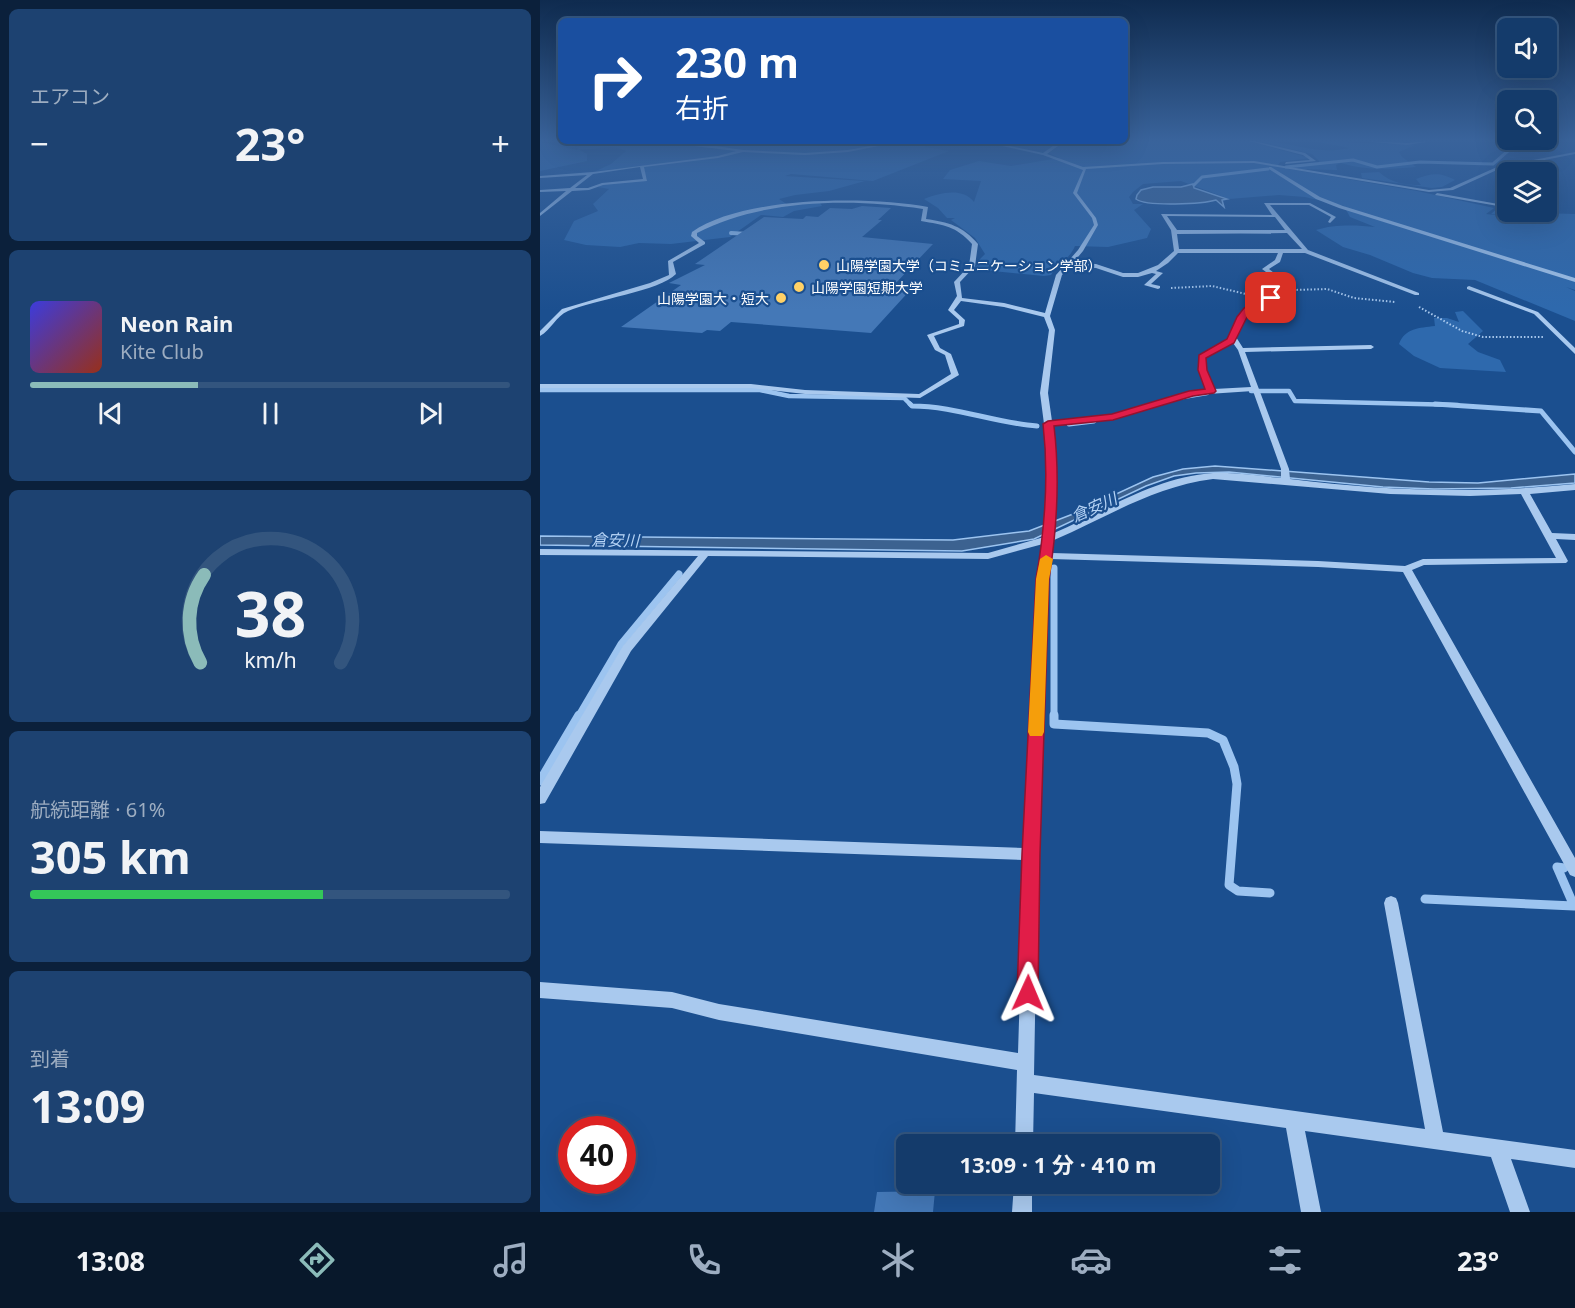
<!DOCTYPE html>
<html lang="ja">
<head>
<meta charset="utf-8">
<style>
  :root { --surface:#143b6b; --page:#1d4271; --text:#f1f3f6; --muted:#9dadc1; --line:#33557e; --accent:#8bbbb9 }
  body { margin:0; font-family:"Noto Sans","Noto Sans JP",sans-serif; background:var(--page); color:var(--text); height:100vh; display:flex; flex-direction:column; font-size:22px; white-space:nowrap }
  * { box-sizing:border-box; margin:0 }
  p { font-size:20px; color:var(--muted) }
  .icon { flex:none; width:33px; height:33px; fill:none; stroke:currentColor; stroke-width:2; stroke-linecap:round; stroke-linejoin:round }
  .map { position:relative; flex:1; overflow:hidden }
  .drawer { display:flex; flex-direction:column; gap:9px; padding:9px; background:#0b203b; width:540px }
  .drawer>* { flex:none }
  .hud { position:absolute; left:18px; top:18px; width:570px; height:126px; border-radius:9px; box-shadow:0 6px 24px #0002,0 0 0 2px var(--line); background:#1a4fa0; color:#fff; overflow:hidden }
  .controls { position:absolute; left:957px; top:18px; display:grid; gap:12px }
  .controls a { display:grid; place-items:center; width:60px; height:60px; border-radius:9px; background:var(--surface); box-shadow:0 6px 24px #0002,0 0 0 2px var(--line); font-size:30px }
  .speed { position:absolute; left:18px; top:1116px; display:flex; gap:12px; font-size:30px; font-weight:700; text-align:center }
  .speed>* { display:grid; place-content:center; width:78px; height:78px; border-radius:50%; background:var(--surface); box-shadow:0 6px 24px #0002,0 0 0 2px var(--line); line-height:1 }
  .speed .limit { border:9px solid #d22; background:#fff; color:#111 }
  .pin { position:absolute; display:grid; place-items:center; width:51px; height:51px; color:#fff; margin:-26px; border-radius:12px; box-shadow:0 3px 9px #0006 }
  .me { position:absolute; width:66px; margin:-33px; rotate:1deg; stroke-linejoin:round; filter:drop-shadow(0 0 4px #0008) }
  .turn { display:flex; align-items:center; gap:21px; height:126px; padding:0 18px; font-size:27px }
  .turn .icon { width:78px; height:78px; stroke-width:2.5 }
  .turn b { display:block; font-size:42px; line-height:51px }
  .big { font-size:45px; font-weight:700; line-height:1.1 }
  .drawer .tile { flex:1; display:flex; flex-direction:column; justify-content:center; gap:9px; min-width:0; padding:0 21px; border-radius:9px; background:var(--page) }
  .drawer .dial { align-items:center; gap:0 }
  .dial svg { height:156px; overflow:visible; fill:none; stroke:var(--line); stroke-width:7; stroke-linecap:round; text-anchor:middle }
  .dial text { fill:var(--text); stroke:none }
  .song { display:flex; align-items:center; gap:18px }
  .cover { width:72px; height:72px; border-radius:9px; background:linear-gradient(135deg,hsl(240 70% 55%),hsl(10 70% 35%)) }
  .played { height:6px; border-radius:3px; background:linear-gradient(90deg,var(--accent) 35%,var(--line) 35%) }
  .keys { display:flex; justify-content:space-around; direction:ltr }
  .heat { display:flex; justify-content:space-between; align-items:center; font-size:33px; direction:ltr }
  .charge { height:9px; border-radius:4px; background:linear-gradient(90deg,#34c759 61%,var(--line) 0) }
  .trip { position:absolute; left:356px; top:1134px; width:324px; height:60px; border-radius:9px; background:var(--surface); box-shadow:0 6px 24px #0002,0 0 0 2px var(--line); font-weight:700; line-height:60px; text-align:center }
  .tab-bar { display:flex; height:96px; justify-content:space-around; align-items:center; background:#08182b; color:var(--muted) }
  .tab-bar .icon { width:42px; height:42px }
  .tab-bar .selected { color:var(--accent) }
  .tab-bar b { font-size:27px; color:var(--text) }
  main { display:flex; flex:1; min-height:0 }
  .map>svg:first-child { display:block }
  .green { fill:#2e69ad }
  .water { fill:#3c6290; stroke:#9cc4f0; stroke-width:1.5 }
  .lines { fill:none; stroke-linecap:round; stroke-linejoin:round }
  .stream-far5 { stroke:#9cc4f0; stroke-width:3 }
  .stream-far4 { stroke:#9cc4f0; stroke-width:4 }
  .stream-far3 { stroke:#9cc4f0; stroke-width:4.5 }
  .stream-far2 { stroke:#9cc4f0; stroke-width:5 }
  .stream-far1 { stroke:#9cc4f0; stroke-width:7 }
  .stream { stroke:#9cc4f0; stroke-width:9 }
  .building { fill:#4478b7 }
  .path { stroke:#a9c9ee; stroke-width:2; stroke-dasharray:1.5 2; stroke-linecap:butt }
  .minor { fill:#a9c9ee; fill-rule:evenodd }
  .route { fill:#e11d48; stroke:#92132f; stroke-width:1.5 }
  .slow { fill:#f59e0b }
  .poi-dot { fill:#ffd166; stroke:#1b4f8f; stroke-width:2 }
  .labels { text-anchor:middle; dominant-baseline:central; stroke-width:4.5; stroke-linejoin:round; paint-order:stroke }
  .far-poi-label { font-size:14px; fill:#fff; stroke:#1b4f8f; text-anchor:start }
  .water-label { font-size:16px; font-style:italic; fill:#b5d3f5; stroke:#1b4f8f }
</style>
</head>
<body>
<main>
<section class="drawer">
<div class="tile"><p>エアコン</p>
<div class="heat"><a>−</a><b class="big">23°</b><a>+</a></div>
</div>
<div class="tile">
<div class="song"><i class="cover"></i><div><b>Neon Rain</b><p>Kite Club</p></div></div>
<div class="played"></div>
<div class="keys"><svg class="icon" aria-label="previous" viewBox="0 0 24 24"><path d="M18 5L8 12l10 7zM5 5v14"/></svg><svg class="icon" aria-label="pause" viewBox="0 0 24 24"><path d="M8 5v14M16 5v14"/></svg><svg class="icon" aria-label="next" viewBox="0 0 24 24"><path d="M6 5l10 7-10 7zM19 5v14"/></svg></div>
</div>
<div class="tile dial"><svg viewBox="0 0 100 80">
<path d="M14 69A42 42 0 1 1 86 69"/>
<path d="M14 69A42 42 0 0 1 16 24" stroke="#8bbbb9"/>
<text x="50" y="56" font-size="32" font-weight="700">38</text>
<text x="50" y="72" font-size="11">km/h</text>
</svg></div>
<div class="tile"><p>航続距離 · 61%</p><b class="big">305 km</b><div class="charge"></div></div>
<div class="tile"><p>到着</p><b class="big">13:09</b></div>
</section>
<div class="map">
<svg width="1035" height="1212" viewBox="0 0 1035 1212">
  <rect width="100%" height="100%" fill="#1b4f8f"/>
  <path class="green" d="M27 141H395L384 147 409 151 333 181 251 174 245 176 325 181 289 191 255 195 239 199 248 205 279 201 282 206 254 211 243 217 221 215 190 237 131 244 99 243 80 247 46 245 24 240 34 221 58 211 53 204 69 189 58 187 63 184 107 180 103 166 56 171 71 164 86 151C72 143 54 151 38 149L47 154V161L0 171V142L37 150 40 147Z
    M527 141H708L770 158 740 162 737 167 877 191 954 208 946 214 996 220 951 214 959 207 967 208 968 212 1035 214V290L1026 287 1035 291V321L935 280 892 278 873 273 830 255 803 247 776 230C794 224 817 225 835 227L810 217 804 206 765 197 739 195 689 199 641 181 603 184 593 192 589 197 593 204H603L594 210 611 229 607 238 568 247 535 246C529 260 519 262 511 275L504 276 432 269 442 262 438 261 445 254 435 238 411 220 415 218H407L398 208 384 199C400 193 422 187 434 202L441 181 403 179 410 170 439 161 471 166 519 158 509 153Z
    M718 141C752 141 774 156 810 148L772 141 875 145 859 152 862 157 876 167C849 169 827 171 801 163L796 165 797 170 761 169 749 166 779 163V161L772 154Z
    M839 172C851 183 865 185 881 185L876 179C892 173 900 172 915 180L902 187 892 188 822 178 821 173Z
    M923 311 943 331 928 344 938 352 960 360 966 372 900 368 874 356 859 344C865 328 879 328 895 326L894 318H907L919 322 915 312Z"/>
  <path class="water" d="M653 184 654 188 687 199 682 200 684 207 676 200C663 204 607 207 596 199L597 195 601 190 613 187H641Z
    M675 466 889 482 938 483 1035 474V483L971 488 894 489 843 487 689 472 656 473 634 476 606 486 494 539 422 551 0 545V536L413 540 489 531 533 514 613 477 643 469Z"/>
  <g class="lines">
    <path class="stream-far5" d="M746 167 813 160 837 167 880 162 953 164 969 150 960 145
      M654 185 662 177 728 169"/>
    <path class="stream-far4" d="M191 233 208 234"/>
    <path class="stream-far3" d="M0 390H220L249 396 364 398 371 405
      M711 391H749L755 401 918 405
      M643 397 667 393"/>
    <path class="stream-far2" d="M370 404 372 406C415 406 455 423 497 426
      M895 404 1001 411 1035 452
      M529 424 554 421"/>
    <path class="stream-far1" d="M514 568V717
      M38 717 81 644 139 574"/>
    <path class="stream" d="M514 715V724L668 733 683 740 694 767 697 784 689 885 698 891 730 893
      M0 781 39 715
      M885 899 1034 906 1017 867 1024 868"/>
  </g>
  <path class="building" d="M322 206 351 208 338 220H342L322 237 393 244 354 285 373 287 331 333 191 322 180 331 167 330 162 333 81 327 141 285 129 283 165 265 155 264 224 217 263 219 266 216 278 217 290 208 312 209Z
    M395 1191 393 1212H334L337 1192Z"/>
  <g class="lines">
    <path class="path" d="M631 288 672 286 706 294
      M753 290 787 289 814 298 855 302
      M879 307 922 331 943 337H1003"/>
    <path class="minor" d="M142 141 203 150 265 153 308 150 346 143V141H373L354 143 308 152 265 155 203 152 178 158 104 167 107 181 63 185 49 190 32 191 0 216V213L26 191 0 192V190L30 188 47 175 0 178V176L53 172 178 156 196 151 154 146ZM100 167 103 179 62 183 48 188H35L53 174Z
      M440 141H447L503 153 520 141H525L507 154 543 167 623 162 714 161 889 190 910 188 957 167 1035 152V154L959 169 913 190 889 192 714 163 623 164 546 169 537 193 556 218 558 225 543 251 533 263 556 264 583 273H598L618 265 634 251 631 230 621 214 732 215 724 203H770L796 217 790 223 788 222 791 217 769 205H730L768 250 879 293V295H875L765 253H743L740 262 729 269 734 273 745 292 709 311 704 317 696 337 703 348 831 345 834 347 831 349 705 352 749 469 750 479C845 491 939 494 1035 484V490L990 494 1012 533 1035 534V540L1016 539 1028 561 1026 563 884 565 872 570 1035 858V877L1030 875 863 572 778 567 511 559 508 579 498 854 494 1075 885 1129 844 903 846 898 851 896 856 898 858 903 903 1132 1035 1150V1168L971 1159 990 1212H970L951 1157 765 1131 781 1212H761L746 1128 494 1093 493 1144H475L477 1070 179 1020 132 1008 0 998V982L132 992 179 1004 478 1053 484 860 0 843V831L484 848 498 579 503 544 448 559 168 556 91 651 5 803 0 804V787L83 646 158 556 0 555V549L448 553 504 537 508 455 500 393 509 330 504 317 464 307 421 301 414 310 425 320 424 326 394 336 400 348 411 354 419 375 380 398 265 394 211 388H0V384H211L265 390 379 394 411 374 405 355 395 350 387 335 419 324V320L408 310 417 296 414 282 429 266 432 244C416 226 404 225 381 221L383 209C312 198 222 199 157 233V236L165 242V244L133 262 136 274C120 291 53 300 28 311 16 316 11 330 0 336V331L22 309 110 283 129 275 128 261 159 243 151 236 152 232C203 196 328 196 388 207L386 219C408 222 423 226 438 244L435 266 420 282 422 298 464 303 505 313 516 275 538 250 554 225 552 218 533 193 543 170 503 155ZM627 216 735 217 745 230H637ZM747 233 762 249H639L637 234ZM638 253H738L735 260 722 269 730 275 739 291 705 309 698 317 688 340 660 356 658 370 667 390 649 391 572 415 512 421 508 393 515 330 510 316 522 275 530 266 556 268 583 277H598L612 273 616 274 604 285 618 289 620 288V286L611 284 623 273 616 271 628 263ZM693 343 698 350 711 387 674 389 666 370 665 358ZM713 391 741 469V478C719 476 695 472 673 473 615 477 565 511 514 533L516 455 512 426 573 419 653 395ZM673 479 850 494 930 496 981 494 1016 558 883 559 865 566 778 561 512 553 514 540C568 517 612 487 673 479Z
      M709 141H714L765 153 776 161 745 164 746 162 770 160 763 155Z
      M822 141 867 143 892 141 867 145Z
      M729 167H731L780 197 803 206 1035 278V282L799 208 776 199 729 169Z
      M897 193 958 204 960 205 958 206 895 195Z
      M929 286 998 312 1035 348V354L994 314 927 289V287Z
      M474 1184H492V1212H472Z"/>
  </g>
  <linearGradient id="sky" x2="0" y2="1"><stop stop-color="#0f2b4f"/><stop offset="0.45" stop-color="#39639b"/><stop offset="1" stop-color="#39639b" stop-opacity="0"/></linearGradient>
  <rect width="1035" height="310" fill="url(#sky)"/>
  <path class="route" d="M731 295 735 298 734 299 710 311 694 343 666 358 667 370 676 391 674 393 653 396 573 420 514 426C520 477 517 529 509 579L500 854 498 993 495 1000 488 1003 481 1000 477 993 482 854 496 579C505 528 509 476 503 424L508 421 572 414 649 391 665 389 658 370 659 355 687 339 697 317 704 308Z"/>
  <path class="slow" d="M506 555 513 559 509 579 504 732 502 736H490L488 732 496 579 500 559Z"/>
  <g class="poi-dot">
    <circle cx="284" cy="265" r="6"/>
    <circle cx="259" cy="287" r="6"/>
    <circle cx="241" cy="298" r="6"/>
  </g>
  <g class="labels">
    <g class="far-poi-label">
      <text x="296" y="265">山陽学園大学（コミュニケーション学部）</text>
      <text x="271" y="287">山陽学園短期大学</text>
      <text x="229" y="298" text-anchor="end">山陽学園大・短大</text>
    </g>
    <g class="water-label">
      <text transform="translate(554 507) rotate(-24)">倉安川</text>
      <text transform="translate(75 540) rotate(1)">倉安川</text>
    </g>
  </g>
</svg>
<div class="controls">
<a><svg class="icon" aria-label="sound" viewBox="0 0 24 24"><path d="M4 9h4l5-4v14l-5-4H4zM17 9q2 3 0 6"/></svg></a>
<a><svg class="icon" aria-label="search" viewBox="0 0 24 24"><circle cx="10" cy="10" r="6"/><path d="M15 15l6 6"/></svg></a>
<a><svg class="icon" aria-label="layers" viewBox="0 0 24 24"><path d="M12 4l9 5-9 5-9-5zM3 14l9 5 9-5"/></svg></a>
</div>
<div class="speed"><div class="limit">40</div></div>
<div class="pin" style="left:731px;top:298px;background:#d93025"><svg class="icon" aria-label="arrive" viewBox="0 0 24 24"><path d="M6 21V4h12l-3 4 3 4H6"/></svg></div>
<svg class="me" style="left:488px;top:993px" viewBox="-20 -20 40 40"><path d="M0-17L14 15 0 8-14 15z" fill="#e11d48" stroke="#fff" stroke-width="4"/></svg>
<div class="trip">13:09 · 1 分 · 410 m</div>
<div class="hud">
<div class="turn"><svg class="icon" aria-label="right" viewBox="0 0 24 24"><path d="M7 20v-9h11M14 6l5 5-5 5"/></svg><div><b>230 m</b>右折</div></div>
</div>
</div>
</main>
<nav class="tab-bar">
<b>13:08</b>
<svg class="icon selected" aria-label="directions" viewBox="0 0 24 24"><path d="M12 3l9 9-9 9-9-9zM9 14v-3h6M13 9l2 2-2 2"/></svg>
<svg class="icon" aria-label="music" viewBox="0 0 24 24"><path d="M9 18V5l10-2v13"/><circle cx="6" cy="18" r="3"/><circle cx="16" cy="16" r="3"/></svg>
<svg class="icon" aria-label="phone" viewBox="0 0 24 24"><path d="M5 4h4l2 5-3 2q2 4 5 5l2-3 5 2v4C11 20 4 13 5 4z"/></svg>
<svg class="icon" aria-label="climate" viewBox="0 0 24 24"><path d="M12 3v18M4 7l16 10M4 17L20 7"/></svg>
<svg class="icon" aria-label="car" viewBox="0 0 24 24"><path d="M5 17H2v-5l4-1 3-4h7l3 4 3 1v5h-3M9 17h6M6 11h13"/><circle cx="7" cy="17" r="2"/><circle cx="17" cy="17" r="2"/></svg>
<svg class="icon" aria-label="filters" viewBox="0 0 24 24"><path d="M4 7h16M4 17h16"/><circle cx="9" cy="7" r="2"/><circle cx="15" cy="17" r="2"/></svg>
<b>23°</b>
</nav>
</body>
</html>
